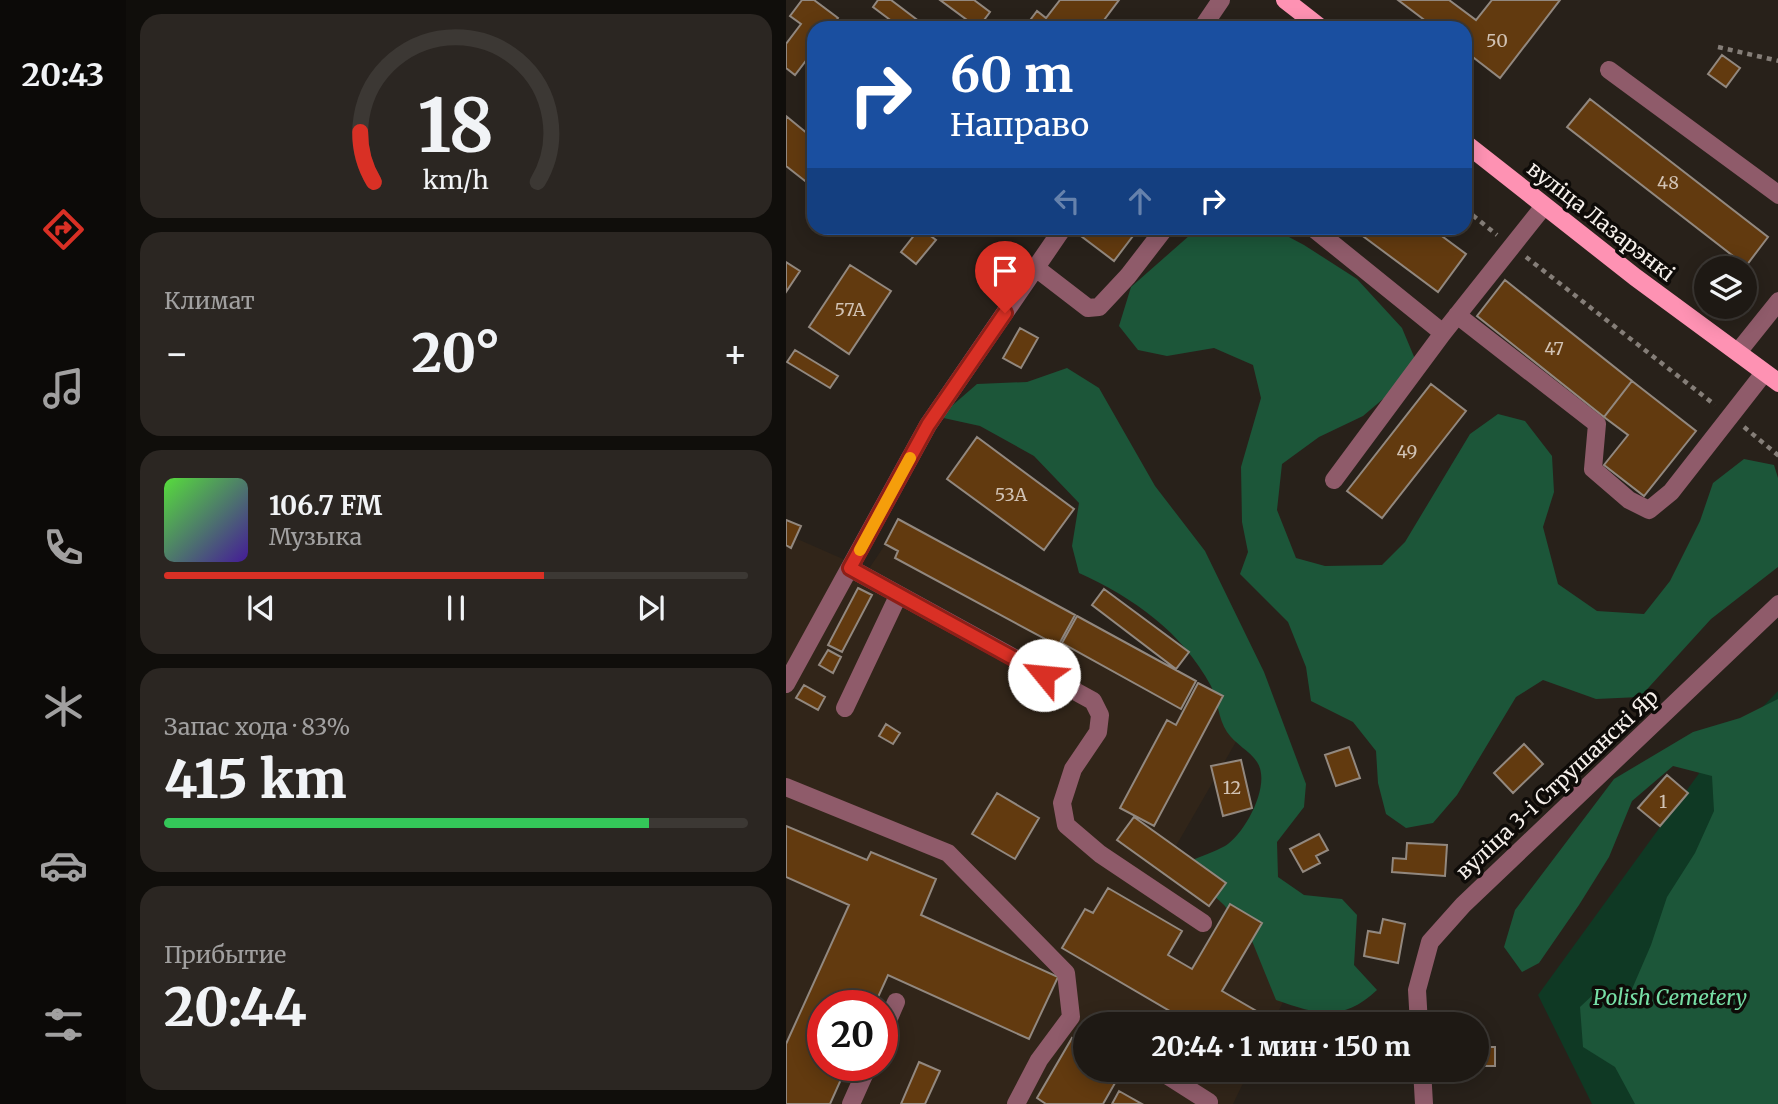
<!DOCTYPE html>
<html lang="ru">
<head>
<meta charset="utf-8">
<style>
  :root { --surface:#1e1914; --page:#2b2622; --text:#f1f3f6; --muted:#a1a0a0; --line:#3c3834; --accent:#d93025 }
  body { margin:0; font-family:Merriweather,serif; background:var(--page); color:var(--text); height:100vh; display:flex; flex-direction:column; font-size:26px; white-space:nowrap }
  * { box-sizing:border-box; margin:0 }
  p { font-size:23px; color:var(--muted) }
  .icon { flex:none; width:38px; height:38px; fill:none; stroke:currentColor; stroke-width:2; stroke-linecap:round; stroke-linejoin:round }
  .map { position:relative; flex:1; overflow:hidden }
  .drawer { display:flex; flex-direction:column; gap:14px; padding:14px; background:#100e0b; width:660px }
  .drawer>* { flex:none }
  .guide { position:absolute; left:21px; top:21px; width:665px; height:214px; border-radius:21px; box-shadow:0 4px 18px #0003,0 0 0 2px var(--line); background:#1a4fa0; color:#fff; overflow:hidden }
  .fabs { position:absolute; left:908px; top:256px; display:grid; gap:14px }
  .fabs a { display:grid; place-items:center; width:63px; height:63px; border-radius:50%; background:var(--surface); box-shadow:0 4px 18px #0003,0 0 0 2px var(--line); font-size:35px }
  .speed { position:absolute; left:21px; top:990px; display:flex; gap:14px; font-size:35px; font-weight:700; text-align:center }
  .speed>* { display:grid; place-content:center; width:91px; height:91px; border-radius:50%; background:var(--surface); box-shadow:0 4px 18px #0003,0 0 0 2px var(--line); line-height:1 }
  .speed .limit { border:10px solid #d22; background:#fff; color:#111 }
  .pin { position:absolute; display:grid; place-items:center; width:60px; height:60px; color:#fff; margin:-72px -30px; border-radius:50% 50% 50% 0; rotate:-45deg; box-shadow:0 0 7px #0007 }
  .pin .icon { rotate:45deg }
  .me { position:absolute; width:77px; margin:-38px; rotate:298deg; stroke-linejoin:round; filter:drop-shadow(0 0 5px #0008) }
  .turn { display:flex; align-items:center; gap:24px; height:147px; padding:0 28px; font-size:32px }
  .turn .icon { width:91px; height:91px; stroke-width:2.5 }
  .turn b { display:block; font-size:49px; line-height:60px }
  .lanes { display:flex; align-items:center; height:66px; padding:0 28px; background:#0003; justify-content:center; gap:35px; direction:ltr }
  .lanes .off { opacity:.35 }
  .big { font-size:52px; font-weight:800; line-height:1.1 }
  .drawer .card { flex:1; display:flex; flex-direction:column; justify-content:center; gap:10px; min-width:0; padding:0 24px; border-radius:21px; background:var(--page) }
  .drawer .dial { align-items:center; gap:0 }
  .dial svg { height:182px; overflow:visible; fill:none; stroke:var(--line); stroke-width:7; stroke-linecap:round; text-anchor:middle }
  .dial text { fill:var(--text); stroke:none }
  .song { display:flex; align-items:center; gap:21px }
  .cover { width:84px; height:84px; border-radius:10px; background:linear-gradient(135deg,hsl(110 70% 55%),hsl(260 70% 35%)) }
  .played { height:7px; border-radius:4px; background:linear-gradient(90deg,var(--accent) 65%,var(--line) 65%) }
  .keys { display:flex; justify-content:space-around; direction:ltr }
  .heat { display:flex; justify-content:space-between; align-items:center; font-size:38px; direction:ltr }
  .charge { height:10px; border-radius:5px; background:linear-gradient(90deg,#34c759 83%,var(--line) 0) }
  .trip { position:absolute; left:287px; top:1012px; width:416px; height:70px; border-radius:35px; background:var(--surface); box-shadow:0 4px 18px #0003,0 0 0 2px var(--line); font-weight:800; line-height:70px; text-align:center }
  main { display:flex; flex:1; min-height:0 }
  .tab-bar { display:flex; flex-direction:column; width:126px; justify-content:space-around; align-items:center; background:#0c0a08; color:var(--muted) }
  .tab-bar .icon { width:49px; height:49px }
  .tab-bar .active { color:var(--accent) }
  .tab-bar b { font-size:32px; color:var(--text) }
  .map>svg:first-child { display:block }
  .built { fill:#312519; fill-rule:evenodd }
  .green { fill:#0f3924 }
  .forest { fill:#1c5639 }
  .building { fill:#623a0f; stroke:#92887f; stroke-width:2 }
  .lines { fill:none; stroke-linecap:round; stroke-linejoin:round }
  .path { stroke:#857e78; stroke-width:4.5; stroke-dasharray:5 5; stroke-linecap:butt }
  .minor { stroke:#8f5b6a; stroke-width:18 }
  .major { stroke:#fe92b3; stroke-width:18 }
  .route-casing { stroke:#8d1f18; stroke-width:18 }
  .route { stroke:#d93025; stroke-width:12 }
  .slow { stroke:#f59e0b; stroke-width:12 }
  .labels { text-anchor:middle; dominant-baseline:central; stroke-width:7; stroke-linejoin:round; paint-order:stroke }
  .number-label { font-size:18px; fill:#d1c2b4 }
  .street-label { font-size:21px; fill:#f6f0eb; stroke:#0e0b08 }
  .park-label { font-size:21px; font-style:italic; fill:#77dfa6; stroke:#0e0b08 }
</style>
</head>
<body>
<main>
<nav class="tab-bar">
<b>20:43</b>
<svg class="icon active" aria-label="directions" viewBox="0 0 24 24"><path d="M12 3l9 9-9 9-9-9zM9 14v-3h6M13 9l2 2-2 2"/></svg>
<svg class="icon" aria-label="music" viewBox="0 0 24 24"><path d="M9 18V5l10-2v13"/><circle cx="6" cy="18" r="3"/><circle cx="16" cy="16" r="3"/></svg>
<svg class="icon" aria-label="phone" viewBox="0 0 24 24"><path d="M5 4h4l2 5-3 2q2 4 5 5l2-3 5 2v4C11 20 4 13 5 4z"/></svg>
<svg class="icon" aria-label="climate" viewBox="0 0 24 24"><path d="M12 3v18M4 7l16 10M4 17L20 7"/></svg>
<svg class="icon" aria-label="car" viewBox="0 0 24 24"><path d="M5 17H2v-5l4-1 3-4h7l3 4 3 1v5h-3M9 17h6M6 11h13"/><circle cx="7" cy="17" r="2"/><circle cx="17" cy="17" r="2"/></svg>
<svg class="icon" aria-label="filters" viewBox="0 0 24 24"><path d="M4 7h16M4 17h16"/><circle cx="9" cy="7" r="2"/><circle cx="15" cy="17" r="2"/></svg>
</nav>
<section class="drawer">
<div class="card dial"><svg viewBox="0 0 100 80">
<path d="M14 69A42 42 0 1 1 86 69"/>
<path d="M14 69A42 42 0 0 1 8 47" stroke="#d93025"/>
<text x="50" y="56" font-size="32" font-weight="700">18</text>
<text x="50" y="72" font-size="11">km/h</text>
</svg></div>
<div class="card"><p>Климат</p>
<div class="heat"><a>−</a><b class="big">20°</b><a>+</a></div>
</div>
<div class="card">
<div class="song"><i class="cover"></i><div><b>106.7 FM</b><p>Музыка</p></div></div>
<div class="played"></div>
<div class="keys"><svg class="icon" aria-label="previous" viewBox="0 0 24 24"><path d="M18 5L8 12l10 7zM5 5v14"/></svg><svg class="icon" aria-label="pause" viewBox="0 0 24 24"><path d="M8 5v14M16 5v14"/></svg><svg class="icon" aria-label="next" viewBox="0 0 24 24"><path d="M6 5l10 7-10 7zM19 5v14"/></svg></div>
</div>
<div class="card"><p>Запас хода · 83%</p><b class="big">415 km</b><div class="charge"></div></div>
<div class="card"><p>Прибытие</p><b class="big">20:44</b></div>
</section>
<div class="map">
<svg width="993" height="1104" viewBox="0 0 993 1104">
  <rect width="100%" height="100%" fill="#28211a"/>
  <path class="built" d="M109 530 466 714 390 846 528 940 486 1024H299V1069H464L447 1104H0V534L82 570ZM37 1006H96V1066H37Z"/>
  <path class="green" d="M992 691V1104H806L752 995 914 772Z"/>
  <path class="forest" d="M412 228H486L518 245 571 279 616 328 629 359 610 388 577 416 533 437 496 464 491 510 510 558 539 566 596 565 619 542 684 434 712 414 739 421 766 456 768 492 757 527 772 584 811 611 858 614 884 581 914 521 927 483 958 459 988 465 992 478V567L925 619 854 697 810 699 757 680 730 697 671 795 647 823 620 828 600 814 592 783 590 751 567 722 525 701 520 667 502 622 454 574 462 552 456 522 455 467 475 398 467 365 428 348 381 356 352 350 333 326 345 287Z
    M281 368 313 388 369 486 419 551 478 672 520 784 518 807 491 842 492 877 518 895 556 899 571 915 568 965 591 990C556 1023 531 1014 490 1000L466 941 438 905 410 879 404 861C415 856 428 852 439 846 459 834 486 784 471 762 464 751 449 744 441 732 432 719 432 700 425 686 396 632 348 598 293 573L286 546 293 503 248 456 194 426 153 417 191 384 241 382Z
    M992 699V1104H849L829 1067 797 1047 794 1007 811 991 846 989 865 945 881 897 909 853 928 811 926 776 887 766 846 801 823 857 793 905 753 963 736 972 718 947 729 910 828 779 907 732 954 718Z"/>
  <path class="building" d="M16 0H28L52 18 45 28H28V50L9 75 0 68V44L15 24 4 16Z
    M92 0H105L142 28H115L87 7Z
    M154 0H188L204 12 192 28Z
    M274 0H333L312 28H246L242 23 251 11 260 18Z
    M612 0H663L690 20 706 0H774L714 78 679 51V28H649Z
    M936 55 954 68 940 87 922 74Z
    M804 99 982 237 960 266 781 127Z
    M0 116 28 139V188L0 166Z
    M134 228 150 240 130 264 115 252Z
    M302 228H353L328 261 295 236Z
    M566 228H645L680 254 652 292Z
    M0 262 14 271 0 292Z
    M64 265 105 291 63 354 23 327Z
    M719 280 846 381 818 417 691 316Z
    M234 328 252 338 235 368 217 358Z
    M9 350 52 376 44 388 1 362Z
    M846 381 910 431 858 496 818 465 842 435 818 417Z
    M645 384 680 411 596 518 561 491Z
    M191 437 288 509 258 550 161 479Z
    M112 519 289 615 272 646 109 558 112 551 99 544Z
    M0 520 15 526 5 548 0 545Z
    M72 588 86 595 56 652 42 645Z
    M318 589 403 652 390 669 306 605Z
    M291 616 410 681 395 709 276 643Z
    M42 650 55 657 47 673 33 665Z
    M412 683 437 696 368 826 334 808 381 720 390 725Z
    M18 685 39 697 32 710 10 698Z
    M100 724 114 733 107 744 93 736Z
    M738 744 757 764 727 793 708 773Z
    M563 747 574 778 550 786 539 755Z
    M455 760 466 808 437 816 425 766Z
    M881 775 902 793 874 826 852 808Z
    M211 793 253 818 229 859 186 834Z
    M348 817 440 883 423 906 331 840Z
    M0 826 81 860 85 852 150 879 135 915 272 977 243 1039 102 975 88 1006H37V1066H61L44 1104H0V1044L63 905 0 877Z
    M533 834 542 850 530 856 534 863 517 872 504 849Z
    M621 843 661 845 659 876 606 872 607 858 620 859Z
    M322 888 396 931 382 955 406 969 444 904 476 923 436 991 486 1020 483 1024H406L276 948 299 909 307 913Z
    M597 919 619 924 612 963 578 956 582 931 594 933Z
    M286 1038 299 1046V1069H337L317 1104H260L251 1098Z
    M691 1047H709V1066H691Z
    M133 1062 154 1071 139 1104H115Z
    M333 1091 356 1104H326Z"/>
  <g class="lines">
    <path class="path" d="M932 47 993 61
      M679 209 711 235
      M740 257 929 405
      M958 427 993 456"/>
    <path class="minor" d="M416 28 435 0
      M823 70 993 195
      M527 228 657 333
      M250 268 302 308 313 307 342 276 379 228
      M671 315 811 424 807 469 843 500 863 510 885 492 978 373
      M952 352 993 301
      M548 480 657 333 758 206
      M64 568 307 701 314 715 312 732 287 769 276 803 280 825 314 854 417 923
      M0 684 142 425 277 228
      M59 708 112 596
      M0 787 162 853 280 973 285 1017 253 1060 230 1104
      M633 1024 631 990 644 942 677 905 993 604
      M96 1034 110 1002
      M371 1069 423 1102
      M636 1069 638 1104
      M65 1104 82 1066"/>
    <path class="major" d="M499 0 535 28
      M679 143 849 277 993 383"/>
  </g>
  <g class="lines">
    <g class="route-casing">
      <path id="route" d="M219 313 142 425 64 568 258 675"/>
    </g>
    <use href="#route" class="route"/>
    <path class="slow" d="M74 550 124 458"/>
  </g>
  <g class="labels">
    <g class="number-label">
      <text x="711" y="40">50</text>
      <text x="882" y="182">48</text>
      <text x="64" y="309">57А</text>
      <text x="768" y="348">47</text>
      <text x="621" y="451">49</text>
      <text x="225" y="494">53А</text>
      <text x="446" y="787">12</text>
      <text x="877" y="801">1</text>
    </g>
    <g class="street-label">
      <text transform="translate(815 221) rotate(38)">вуліца Лазарэнкі</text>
      <text transform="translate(771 784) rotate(-43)">вуліца 3-і Струшанскі Яр</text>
    </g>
    <g class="park-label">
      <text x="884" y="997">Polish Cemetery</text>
    </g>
  </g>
</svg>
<div class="fabs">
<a><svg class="icon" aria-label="layers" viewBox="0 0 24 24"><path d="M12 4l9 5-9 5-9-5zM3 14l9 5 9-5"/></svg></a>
</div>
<div class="speed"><div class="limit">20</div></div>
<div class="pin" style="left:219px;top:313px;background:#d93025"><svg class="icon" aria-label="arrive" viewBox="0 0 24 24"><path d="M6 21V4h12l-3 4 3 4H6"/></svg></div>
<svg class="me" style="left:258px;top:675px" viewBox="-20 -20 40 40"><circle r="19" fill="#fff"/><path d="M0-13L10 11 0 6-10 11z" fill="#d93025"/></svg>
<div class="trip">20:44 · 1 мин · 150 m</div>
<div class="guide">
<div class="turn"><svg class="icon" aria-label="right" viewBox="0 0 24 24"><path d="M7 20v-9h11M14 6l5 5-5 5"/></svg><div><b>60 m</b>Направо</div></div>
<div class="lanes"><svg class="icon off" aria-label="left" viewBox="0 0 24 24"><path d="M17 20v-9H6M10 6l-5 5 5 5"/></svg><svg class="icon off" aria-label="ahead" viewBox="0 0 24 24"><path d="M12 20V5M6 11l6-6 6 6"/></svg><svg class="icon" aria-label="right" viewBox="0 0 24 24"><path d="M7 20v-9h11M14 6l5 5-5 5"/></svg></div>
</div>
</div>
</main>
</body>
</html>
